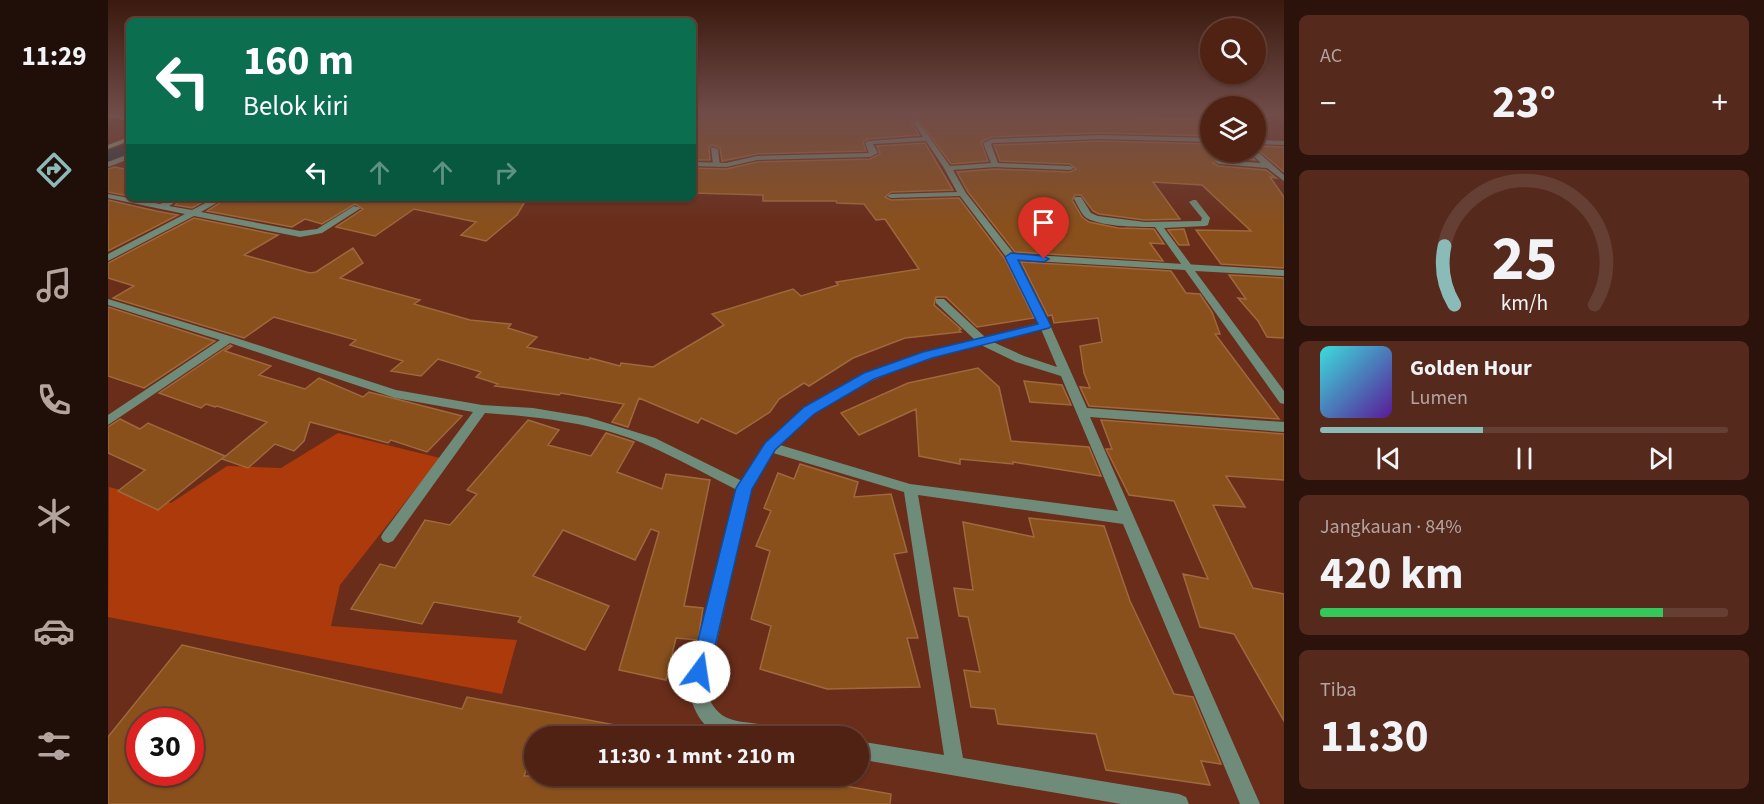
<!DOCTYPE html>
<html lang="id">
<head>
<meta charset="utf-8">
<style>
  :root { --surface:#4f2214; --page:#552a1d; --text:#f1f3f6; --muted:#b3a4a0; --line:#663f34; --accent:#8bbbb9 }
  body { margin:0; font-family:"Source Sans 3",sans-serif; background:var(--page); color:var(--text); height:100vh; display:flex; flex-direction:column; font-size:22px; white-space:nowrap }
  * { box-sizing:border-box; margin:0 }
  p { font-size:20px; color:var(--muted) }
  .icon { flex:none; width:33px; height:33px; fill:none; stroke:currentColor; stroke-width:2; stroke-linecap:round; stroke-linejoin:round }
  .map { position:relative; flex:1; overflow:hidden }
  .side { display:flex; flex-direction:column; gap:15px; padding:15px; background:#2b130b; width:480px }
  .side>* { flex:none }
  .top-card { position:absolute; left:18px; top:18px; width:570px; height:183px; border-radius:9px; box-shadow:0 2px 4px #0004,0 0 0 2px var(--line); background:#0b6e4f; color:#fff; overflow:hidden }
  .fabs { position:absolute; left:1092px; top:18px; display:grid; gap:12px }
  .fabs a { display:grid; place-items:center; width:66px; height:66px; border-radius:50%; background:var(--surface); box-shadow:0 2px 4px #0004,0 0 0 2px var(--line); font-size:30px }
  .speed { position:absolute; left:18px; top:708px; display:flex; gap:12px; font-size:30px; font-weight:700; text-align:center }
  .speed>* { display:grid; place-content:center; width:78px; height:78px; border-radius:50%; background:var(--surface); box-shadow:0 2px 4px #0004,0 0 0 2px var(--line); line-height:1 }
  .speed .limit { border:9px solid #d22; background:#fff; color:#111 }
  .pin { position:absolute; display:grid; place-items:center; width:51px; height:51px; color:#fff; margin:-62px -26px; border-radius:50% 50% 50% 0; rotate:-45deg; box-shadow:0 0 6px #0007 }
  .pin .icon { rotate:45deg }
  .me { position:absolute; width:66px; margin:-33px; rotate:14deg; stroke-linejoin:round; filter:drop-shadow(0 0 4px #0008) }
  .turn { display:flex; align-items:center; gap:21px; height:126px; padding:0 18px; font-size:27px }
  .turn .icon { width:78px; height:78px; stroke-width:2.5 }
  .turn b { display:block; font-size:42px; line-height:51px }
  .lanes { display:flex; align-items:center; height:57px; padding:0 18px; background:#0003; justify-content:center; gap:30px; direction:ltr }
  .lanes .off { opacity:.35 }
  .big { font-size:45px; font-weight:700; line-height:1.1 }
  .side .tile { flex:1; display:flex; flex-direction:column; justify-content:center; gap:9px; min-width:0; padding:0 21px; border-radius:9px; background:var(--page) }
  .side .dial { align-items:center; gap:0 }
  .dial svg { height:156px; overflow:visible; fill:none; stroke:var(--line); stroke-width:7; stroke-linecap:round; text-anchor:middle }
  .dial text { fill:var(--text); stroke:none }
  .song { display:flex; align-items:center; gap:18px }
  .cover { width:72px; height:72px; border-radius:9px; background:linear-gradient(135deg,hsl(180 70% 55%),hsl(270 70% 35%)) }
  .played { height:6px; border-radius:3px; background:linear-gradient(90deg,var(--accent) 40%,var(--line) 40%) }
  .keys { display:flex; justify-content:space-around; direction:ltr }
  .heat { display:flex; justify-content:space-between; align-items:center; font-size:33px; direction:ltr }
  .charge { height:9px; border-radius:4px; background:linear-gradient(90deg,#34c759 84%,var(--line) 0) }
  .trip { position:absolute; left:416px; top:726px; width:345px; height:60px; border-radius:30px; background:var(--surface); box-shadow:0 2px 4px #0004,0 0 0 2px var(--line); font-weight:700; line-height:60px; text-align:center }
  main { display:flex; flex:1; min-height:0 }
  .menu { display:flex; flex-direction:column; width:108px; justify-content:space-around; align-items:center; background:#200e08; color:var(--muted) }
  .menu .icon { width:42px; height:42px }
  .menu .current { color:var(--accent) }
  .menu b { font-size:27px; color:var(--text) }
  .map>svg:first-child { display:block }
  .green { fill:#ad3a0b }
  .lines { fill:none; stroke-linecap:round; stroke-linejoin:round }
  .canal { fill:#1a333a; fill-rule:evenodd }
  .building { fill:#89501c; stroke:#9f683d; stroke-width:1.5; fill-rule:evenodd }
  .lane { fill:#6f8b7a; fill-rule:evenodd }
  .street { fill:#6f8b7a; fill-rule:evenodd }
  .secondary { fill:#86b499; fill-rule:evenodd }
  .route { fill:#1a73e8; stroke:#114b97; stroke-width:1.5 }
</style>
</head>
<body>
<main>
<nav class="menu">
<b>11:29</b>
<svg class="icon current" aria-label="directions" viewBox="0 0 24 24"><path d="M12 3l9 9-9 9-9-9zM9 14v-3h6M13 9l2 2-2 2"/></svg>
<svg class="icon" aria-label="music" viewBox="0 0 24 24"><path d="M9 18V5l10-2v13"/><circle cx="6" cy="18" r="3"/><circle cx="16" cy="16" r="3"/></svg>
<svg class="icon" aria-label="phone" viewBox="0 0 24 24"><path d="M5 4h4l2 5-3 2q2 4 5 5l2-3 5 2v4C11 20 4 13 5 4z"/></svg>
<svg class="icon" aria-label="climate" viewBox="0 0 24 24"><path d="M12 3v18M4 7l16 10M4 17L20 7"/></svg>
<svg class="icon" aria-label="car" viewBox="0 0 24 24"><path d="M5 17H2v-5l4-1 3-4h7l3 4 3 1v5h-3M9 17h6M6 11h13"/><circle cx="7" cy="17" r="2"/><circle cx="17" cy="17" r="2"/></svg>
<svg class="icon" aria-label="filters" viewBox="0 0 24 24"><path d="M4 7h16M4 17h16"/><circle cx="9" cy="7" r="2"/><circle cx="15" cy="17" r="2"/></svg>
</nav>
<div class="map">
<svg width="1176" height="804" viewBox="0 0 1176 804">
  <rect width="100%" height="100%" fill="#692d1a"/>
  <path class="green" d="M230 433 332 458 232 585 223 626 409 640 394 694 0 617 1 487 63 503 119 466 173 468Z"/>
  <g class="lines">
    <path class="canal" d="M21 143V154L0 161V150Z"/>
  </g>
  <path class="building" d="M585 113H1023L1030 118 1102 119V136L993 133 884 137 873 142 880 161 843 164 809 118 803 122 811 135 760 139 755 142 758 151 649 154 614 161 612 148 604 145 601 147 602 160H585Z
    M993 141 1102 144V152H1139L1147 160 1111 158 1105 163 1111 166 1158 170 1168 178 1162 177 1176 197V268L1113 264 1088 230 1143 231 1094 185 1045 182 1072 219 1037 220 991 214 985 211 973 195H967L964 200 974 217 981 222 1010 228 1046 229 1056 244 1042 243 1055 261 907 252 860 192 849 172 887 169 962 172 968 169 962 164 892 161 886 145Z
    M817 143 845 190 783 192 777 197 783 200 851 198 897 259 926 318 869 327 838 297H828L826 305 853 329 851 330 853 332 797 338 745 358 701 386 696 383 671 399 662 412 628 434 593 418 590 423 531 398 520 427 504 422 516 404 453 393 451 395 387 386 390 384 368 377 373 372 330 359 313 376 283 371 295 361 242 345 248 340 166 317 136 338 5 298 26 286 0 278V263L86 218 170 235 136 255 202 273 208 272 245 248 255 263 232 278 312 300 306 304 362 320 403 324 400 328 429 337 419 347 481 360 482 358 512 366 513 363 545 367 616 325 604 314 685 289 693 296 730 285 728 282 811 269 777 219 768 220 756 204 729 203 728 201H655V195L585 193V168L618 169 649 162 762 159 772 154 769 146Z
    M1148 146 1176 147V172L1148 148Z
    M7 167 21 170V196L0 192V169Z
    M76 198H102L84 208 67 205Z
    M119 198H419L409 215 378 241 353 235 368 222 306 209 267 236 228 227 255 209 247 204 214 224 197 219 184 227 99 211Z
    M0 200 48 211 70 215 0 251Z
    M1076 229 1081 245H1071L1060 230Z
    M913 262 1063 271 1078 293 1092 294 1104 312 1112 334H1107L1171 419 981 406 972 387 982 388 976 373 972 346 994 342 990 318 946 323 944 315 940 316Z
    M1121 275 1176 278V338L1159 337 1150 321 1130 298 1138 299Z
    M0 307 107 341 36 388 0 376Z
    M122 345 124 346 117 351 163 366 151 375 197 389 211 378 255 397 261 392 354 416 319 452 283 440 280 443 202 422 196 441 186 451 167 444 140 468 114 459 159 422 109 406 107 407 98 404 93 408 51 393Z
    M870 368 891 387 903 441 981 447 993 476 905 462V464L852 459V464L811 456 808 409 751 435 733 413 800 383Z
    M916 381 954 385 963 405 922 402Z
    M12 419 32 429 40 423 117 456 50 510 10 491 37 470 0 453V427Z
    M420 420 451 430 440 445 483 456 498 433 526 442 509 472 554 489 558 474 602 480 576 606 595 608 590 640 568 638 558 680 511 670 551 532 543 529 527 560 455 530 425 576 501 606 477 650 410 622 413 617 326 602 314 624 243 609 272 564 287 568 317 520 342 525 369 494 359 490Z
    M993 420 1176 434V480L1118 476 1137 507 1105 505 1145 588 1176 594V721L1126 634 1092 627 1075 574 1100 579 1066 501 1021 495 998 449H1004Z
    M692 464 750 482 746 497 783 494 799 552 786 554 810 638H799L812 687 719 689 652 669 663 626 643 619 662 551 648 546 663 511 656 508 670 473 686 479Z
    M921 518 996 526 1022 601 1066 694 1085 697 1113 764 1093 761 1102 785 998 770 988 734 890 724 887 709 863 707 856 670 872 672 860 617 851 616 846 588 865 590 855 522 926 537Z
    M74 645 354 709 359 697 518 727 517 736H426V748L416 776H681L783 794 782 804H0V737ZM32 722H82V772H32Z"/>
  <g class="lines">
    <path class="lane" d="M0 113 21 117V121L0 117Z
      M603 147 610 149 612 167 605 165Z
      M967 197H973L983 213 990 216 1037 222 1093 221 1094 218 1081 202 1085 200H1088L1102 218 1100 225 1097 226 1056 228 1084 266 1079 269 1076 268 1047 227C1031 227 988 227 976 216 972 211 969 204 966 199Z"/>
    <path class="street" d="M0 113 21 114V118L0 115Z
      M1098 113H1102V116L1100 115Z
      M1159 113 1161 114V116L1148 121V117Z
      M808 120 810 121 842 166 883 163 875 143 884 139 993 135 1102 138V142L993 139 885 143 883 144 890 163 962 166 966 168 962 170 887 167 845 170 858 193 906 254 1176 270V276L1087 271 1176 391V404L1172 403 1077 270 909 260 942 325 979 408 1176 422V432L982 417 1152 804H1132L1015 524 810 495 855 758 1071 794 1078 797 1081 804H1013L750 759V741L836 755 796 492 665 453 643 489 598 690C611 733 642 716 674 730L677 736C665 737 652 736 640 736 601 736 591 727 580 690L629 490C599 475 569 458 539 445 488 423 432 417 377 413L285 541 280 543 275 541 273 537 275 533 365 412 287 398 122 343 0 425V415L112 340 0 305V299L125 337 288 390 374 405 425 408 479 417 547 438 634 481C642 468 649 453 659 442 717 382 788 359 867 340L828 303V299H836L877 337 931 323 899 258 852 196 783 198 779 196 783 194 849 192 836 168 818 141 765 144 770 153 762 157 649 160 618 167 585 166V162L618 163 649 156 761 153 757 143 760 141 815 137 805 122ZM933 329 949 367 916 356 885 342ZM873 345 908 362 953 376 1010 511 802 484 672 445C683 435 694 422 706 414 756 378 814 360 873 345Z
      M1148 140 1176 141V145L1148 144Z
      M1148 150 1176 175V181L1159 168 1111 164 1107 162 1111 160 1153 163 1141 152Z
      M21 154V159L0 167V162Z
      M0 194 52 204 64 198H74L61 206 84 210 107 198H117L93 212 192 231 209 229 246 206 253 208 214 233 192 237 86 216 0 261V254L77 214 0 198Z"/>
    <path class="secondary" d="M21 137V141L0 149V145Z"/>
  </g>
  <linearGradient id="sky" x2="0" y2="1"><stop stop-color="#3a190e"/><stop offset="0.5" stop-color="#704c49"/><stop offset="1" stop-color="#704c49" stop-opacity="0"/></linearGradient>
  <rect width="1176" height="225" fill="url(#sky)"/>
  <path class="route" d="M903 253 936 256 941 259 936 262 910 260 943 326 941 328 824 358 766 379 706 414 667 450 644 489 601 672 598 679 591 682 584 679 582 672 628 488 657 443 696 407 756 373 815 352 930 324 897 257Z"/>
</svg>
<div class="fabs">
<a><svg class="icon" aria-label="search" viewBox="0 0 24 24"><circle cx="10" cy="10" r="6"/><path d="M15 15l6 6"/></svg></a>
<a><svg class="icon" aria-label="layers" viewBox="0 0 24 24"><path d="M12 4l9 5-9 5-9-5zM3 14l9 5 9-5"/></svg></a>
</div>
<div class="speed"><div class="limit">30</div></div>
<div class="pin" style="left:936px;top:259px;background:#d93025"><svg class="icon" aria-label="arrive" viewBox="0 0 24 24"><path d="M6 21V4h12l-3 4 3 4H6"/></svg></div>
<svg class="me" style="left:591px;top:672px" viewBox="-20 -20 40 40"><circle r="19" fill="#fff"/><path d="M0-13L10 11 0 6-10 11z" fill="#1a73e8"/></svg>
<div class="trip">11:30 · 1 mnt · 210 m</div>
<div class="top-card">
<div class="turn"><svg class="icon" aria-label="left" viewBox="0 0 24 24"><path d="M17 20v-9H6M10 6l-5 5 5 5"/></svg><div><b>160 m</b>Belok kiri</div></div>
<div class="lanes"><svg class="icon" aria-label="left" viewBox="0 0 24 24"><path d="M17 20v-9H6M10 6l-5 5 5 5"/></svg><svg class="icon off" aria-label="ahead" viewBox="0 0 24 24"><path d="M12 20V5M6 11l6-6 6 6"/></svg><svg class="icon off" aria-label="ahead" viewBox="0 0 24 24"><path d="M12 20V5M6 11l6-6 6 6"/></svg><svg class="icon off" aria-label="right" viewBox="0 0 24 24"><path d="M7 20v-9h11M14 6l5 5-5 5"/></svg></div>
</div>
</div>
<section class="side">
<div class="tile"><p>AC</p>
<div class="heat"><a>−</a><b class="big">23°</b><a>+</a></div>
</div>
<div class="tile dial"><svg viewBox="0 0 100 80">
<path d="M14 69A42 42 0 1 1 86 69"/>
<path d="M14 69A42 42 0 0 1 9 39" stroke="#8bbbb9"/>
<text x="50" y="56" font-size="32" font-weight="700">25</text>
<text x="50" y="72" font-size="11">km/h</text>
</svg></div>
<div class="tile">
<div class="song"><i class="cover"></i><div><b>Golden Hour</b><p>Lumen</p></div></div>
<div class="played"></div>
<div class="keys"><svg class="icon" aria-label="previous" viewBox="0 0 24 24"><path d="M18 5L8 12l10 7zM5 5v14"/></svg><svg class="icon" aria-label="pause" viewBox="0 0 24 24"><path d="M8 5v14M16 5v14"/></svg><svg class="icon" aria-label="next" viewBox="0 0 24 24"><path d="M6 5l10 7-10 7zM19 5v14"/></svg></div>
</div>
<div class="tile"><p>Jangkauan · 84%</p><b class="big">420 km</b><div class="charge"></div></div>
<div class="tile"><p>Tiba</p><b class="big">11:30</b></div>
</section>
</main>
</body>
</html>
